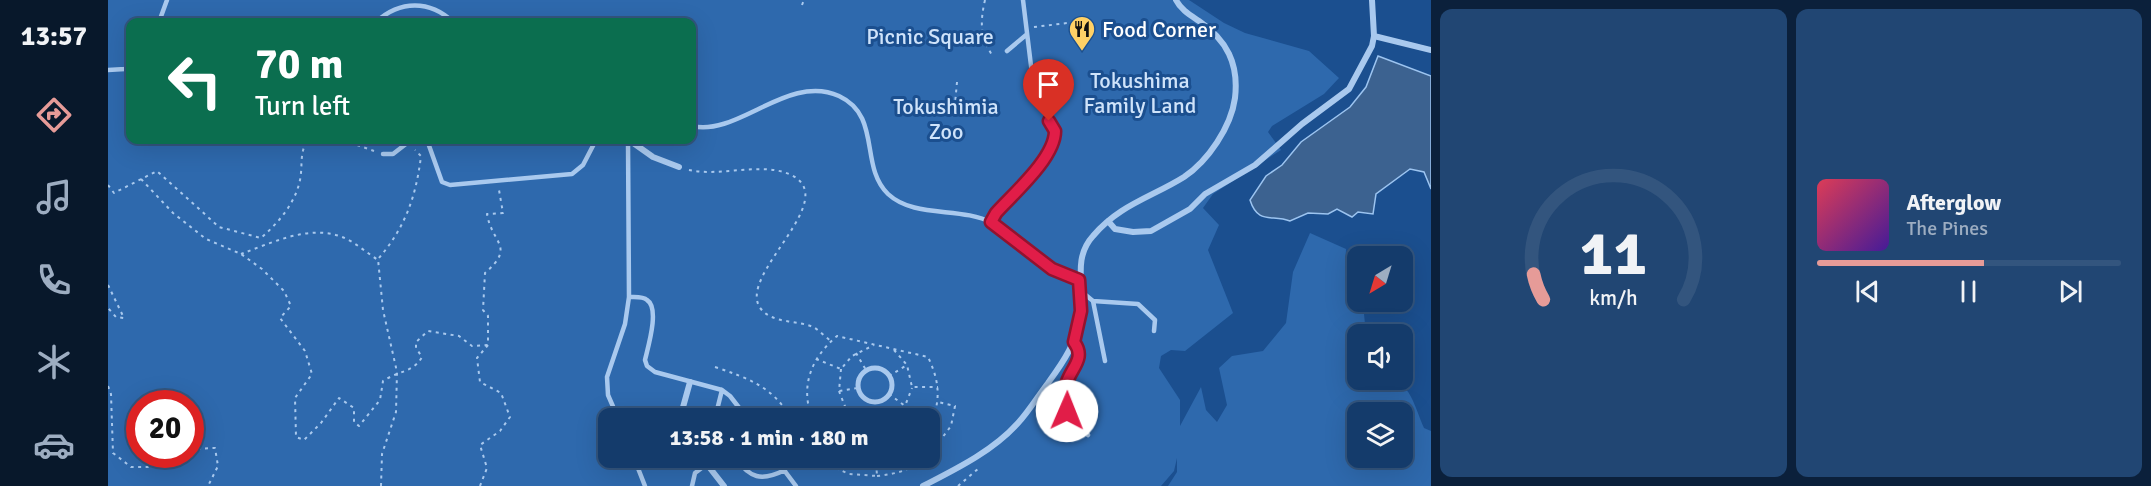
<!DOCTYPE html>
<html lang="en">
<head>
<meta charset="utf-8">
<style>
  :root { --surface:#143b6b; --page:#214673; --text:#f1f3f6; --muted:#9dadc1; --line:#33557e; --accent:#e69b98 }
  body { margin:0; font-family:Signika,sans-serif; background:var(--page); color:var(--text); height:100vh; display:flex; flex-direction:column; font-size:22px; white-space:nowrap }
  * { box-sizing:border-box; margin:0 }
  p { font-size:20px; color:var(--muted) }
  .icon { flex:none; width:33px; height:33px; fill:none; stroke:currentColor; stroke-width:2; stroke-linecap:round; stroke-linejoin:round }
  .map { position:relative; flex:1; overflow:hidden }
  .drawer { display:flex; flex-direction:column; gap:9px; padding:9px; background:#0b203b; width:720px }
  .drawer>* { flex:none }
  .hud { position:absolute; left:18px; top:18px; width:570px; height:126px; border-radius:12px; box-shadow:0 6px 24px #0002,0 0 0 2px var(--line); background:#0b6e4f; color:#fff; overflow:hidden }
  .needle { width:39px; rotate:218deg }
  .controls { position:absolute; left:1239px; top:246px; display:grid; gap:12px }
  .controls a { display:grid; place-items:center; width:66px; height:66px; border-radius:12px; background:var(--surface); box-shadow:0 6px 24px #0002,0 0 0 2px var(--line); font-size:30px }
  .speed { position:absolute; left:18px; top:390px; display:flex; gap:12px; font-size:30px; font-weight:700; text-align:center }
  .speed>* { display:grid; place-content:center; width:78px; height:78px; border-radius:50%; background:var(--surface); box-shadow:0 6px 24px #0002,0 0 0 2px var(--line); line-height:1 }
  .speed .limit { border:9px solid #d22; background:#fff; color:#111 }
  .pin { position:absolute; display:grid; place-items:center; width:51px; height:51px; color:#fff; margin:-62px -26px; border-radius:50% 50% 50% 0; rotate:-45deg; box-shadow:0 0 6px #0007 }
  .pin .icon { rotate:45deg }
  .me { position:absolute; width:66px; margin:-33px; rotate:1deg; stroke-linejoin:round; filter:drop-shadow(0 0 4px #0008) }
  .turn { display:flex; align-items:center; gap:21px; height:126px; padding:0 30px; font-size:27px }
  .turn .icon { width:78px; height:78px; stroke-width:2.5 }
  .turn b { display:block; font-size:42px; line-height:51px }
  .drawer .tile { flex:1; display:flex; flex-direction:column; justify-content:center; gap:9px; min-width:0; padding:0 21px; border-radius:12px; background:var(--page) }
  .drawer .dial { align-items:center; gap:0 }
  .dial svg { height:156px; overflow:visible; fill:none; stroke:var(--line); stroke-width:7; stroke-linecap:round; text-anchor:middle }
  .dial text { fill:var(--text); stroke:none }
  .song { display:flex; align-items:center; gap:18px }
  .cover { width:72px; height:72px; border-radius:9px; background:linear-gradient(135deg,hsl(350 70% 55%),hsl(260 70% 35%)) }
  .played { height:6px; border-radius:3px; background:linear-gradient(90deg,var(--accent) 55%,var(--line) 55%) }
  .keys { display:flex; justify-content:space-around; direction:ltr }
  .drawer .tiles { flex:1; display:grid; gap:9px; grid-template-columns:repeat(2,1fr) }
  .trip { position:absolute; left:490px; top:408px; width:342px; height:60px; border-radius:12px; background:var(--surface); box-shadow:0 6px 24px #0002,0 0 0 2px var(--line); font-weight:700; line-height:60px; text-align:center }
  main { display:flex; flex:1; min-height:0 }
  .menu { display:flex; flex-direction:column; width:108px; justify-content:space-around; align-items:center; background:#08182b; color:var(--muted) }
  .menu .icon { width:42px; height:42px }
  .menu .active { color:var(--accent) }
  .menu b { font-size:27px; color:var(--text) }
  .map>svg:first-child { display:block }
  .green { fill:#2e69ad; fill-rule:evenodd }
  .water { fill:#3c6290; stroke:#9cc4f0; stroke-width:1.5 }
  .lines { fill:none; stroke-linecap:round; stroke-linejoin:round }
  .path { stroke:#a9c9ee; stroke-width:2; stroke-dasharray:3 4.5; stroke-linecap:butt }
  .service { stroke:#a9c9ee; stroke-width:4.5 }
  .pedestrian { stroke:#a9c9ee; stroke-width:5 }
  .minor { stroke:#a9c9ee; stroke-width:6 }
  .route-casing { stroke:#92132f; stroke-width:15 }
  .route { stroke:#e11d48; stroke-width:10 }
  .labels { text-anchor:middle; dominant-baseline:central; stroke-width:6; stroke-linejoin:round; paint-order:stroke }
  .poi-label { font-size:22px; fill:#fff; stroke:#1b4f8f; text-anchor:start }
  .park-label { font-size:22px; fill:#cfe3fa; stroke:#1b4f8f }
</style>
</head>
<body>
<main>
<nav class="menu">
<b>13:57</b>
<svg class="icon active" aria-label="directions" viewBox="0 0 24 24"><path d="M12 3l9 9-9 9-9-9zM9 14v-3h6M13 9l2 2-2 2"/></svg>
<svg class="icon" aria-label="music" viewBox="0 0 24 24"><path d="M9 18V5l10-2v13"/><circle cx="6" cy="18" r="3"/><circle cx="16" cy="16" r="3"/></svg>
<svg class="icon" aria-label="phone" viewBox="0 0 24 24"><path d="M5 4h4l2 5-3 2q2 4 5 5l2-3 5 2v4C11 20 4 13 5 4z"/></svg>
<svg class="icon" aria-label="climate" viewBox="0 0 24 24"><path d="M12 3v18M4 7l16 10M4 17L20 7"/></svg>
<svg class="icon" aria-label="car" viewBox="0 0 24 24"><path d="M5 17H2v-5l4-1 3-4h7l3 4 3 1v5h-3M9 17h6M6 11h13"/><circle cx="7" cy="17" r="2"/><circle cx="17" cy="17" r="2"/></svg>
</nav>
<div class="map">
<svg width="1323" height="486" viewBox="0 0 1323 486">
  <rect width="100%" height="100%" fill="#1b4f8f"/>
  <path class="green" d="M0 0H1081L1116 23 1137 33 1201 51 1231 78 1216 94 1164 126 1160 132 1173 150 1105 194 1095 208 1111 225 1100 250 1125 313 1077 351 1063 350 1053 356 1051 368 1072 400V426L1093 387 1098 410 1109 422 1119 405 1111 368 1124 356 1155 351 1178 323 1185 272 1202 233 1238 249 1237 271 1249 276 1250 302H1261L1256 314 1258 334H1250V380C1301 380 1298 382 1316 428L1323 431V486H1060L1069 472V458L1066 471 1053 486H0ZM22 22H584V140H22ZM32 404H82V454H32ZM1250 412H1294V458H1250ZM501 418H822V458H501Z"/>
  <path class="water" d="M1270 56 1323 76V189L1316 172 1302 169 1268 194 1265 214 1250 212 1244 217 1229 209 1220 214 1200 213 1182 221C1164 214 1150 225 1142 200L1158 176 1174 165 1193 142 1242 107 1258 87Z"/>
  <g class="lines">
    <path class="path" d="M877 0C872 22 872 36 884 55
      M694 5 696 0
      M926 27 985 20
      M849 82 847 104 863 106 870 102
      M235 140 266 151
      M581 170C612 177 652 162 681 174 738 198 626 276 653 309 665 324 690 320 705 327 711 330 717 337 723 341
      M33 179 65 213 98 239 133 254 154 269 176 291 183 306 172 318 197 351 204 374 187 398 188 437 196 440 213 423 231 398 246 408V422L251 426 272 400 275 381C290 371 306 372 314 357L308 348V342L320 331 351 336 364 346 380 345
      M0 185 6 193 49 171 111 227 153 238C170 223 187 204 192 180 195 165 191 152 200 140
      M133 254C163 243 202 224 234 237 247 242 259 253 270 260
      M0 285 16 318 8 317 0 308
      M786 350 799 365 804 387H830
      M748 353 758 370
      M708 359 733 369 744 356 766 345
      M607 367C640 378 665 387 683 418
      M733 369 731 391 750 388
      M781 376 799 365
      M0 386 3 394 5 453 23 467H47L67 454
      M731 391 738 409
      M781 394 797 406
      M704 418C692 386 703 358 729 336L820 357C832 382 833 401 822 426
      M728 418 738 409 752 418
      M759 418 762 401
      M782 418 797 406 804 388
      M82 449 107 448 110 466 100 486
      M822 454 843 426 847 406 830 402
      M710 458 721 465 726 458
      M744 458 768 461 784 458
      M721 465 741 474 769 476 768 461
      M769 476C788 474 803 470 818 458
      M273 486 274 454 288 412 289 372 275 310 270 259C297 228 308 197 313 156L307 150
      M372 486 379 468 372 445 392 431 402 417 393 393 372 382 369 358 380 345V316L375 310 377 273C408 246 384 244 379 214L395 213 391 190
      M850 486 871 468"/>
    <path class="service" d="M51 22 59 0
      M142 22H152
      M268 22C292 0 322 0 345 22
      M899 51 918 35
      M0 70 17 69 22 63
      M584 126C630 137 680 73 731 96 774 116 751 166 780 194 807 219 853 206 884 223 916 239 936 270 971 280
      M319 140 334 182 342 185 464 174 475 165 488 140
      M365 140 375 142 401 140
      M416 140H421
      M275 154H285L303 140
      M883 222 888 213C905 194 947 158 947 131L925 82 915 0
      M974 292 985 301 997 361
      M521 297C526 297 535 296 539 300 552 308 540 347 537 360L539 366 547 372 614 390 607 418
      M985 301 1030 304 1047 320 1046 331
      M966 342C987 369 926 384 980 435
      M614 390 622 396 639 418
      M510 418 500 395 499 377 517 324 521 297 520 140
      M526 458 537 486
      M627 458C642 478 653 482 677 470
      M667 458 688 486
      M584 486 587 473 599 464"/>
    <path class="pedestrian" d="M750 385a17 17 0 1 1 34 0a17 17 0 1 1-34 0Z"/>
    <path class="minor" d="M1264 0 1266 36
      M521 140 545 157 571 167
      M1000 221 1007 229 1025 232 1043 231 1082 209 1097 194 1147 165 1194 124 1241 89 1264 46 1266 36 1323 50
      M572 418 582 382
      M594 458 616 486
      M815 486C848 469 885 451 910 423 921 411 930 396 940 383 956 361 969 342 973 314 977 287 964 259 985 236 1011 205 1044 197 1076 177 1100 161 1123 127 1127 98 1131 64 1119 40 1091 21 1082 15 1073 10 1068 0"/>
  </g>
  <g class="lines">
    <g class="route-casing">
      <path id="route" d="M941 121 947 131C947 158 905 194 888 213L883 222 944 269 971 280 973 311 966 342C978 358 964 367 959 382 956 392 957 400 959 411"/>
    </g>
    <use href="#route" class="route"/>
  </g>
  <defs>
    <g id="restaurant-pin" transform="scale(1.35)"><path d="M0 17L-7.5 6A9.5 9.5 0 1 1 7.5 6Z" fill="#ffd166" stroke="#1b4f8f"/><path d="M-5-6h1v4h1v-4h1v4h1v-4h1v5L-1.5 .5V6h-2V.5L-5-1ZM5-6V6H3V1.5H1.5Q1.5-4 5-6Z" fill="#111"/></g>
  </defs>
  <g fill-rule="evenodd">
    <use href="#restaurant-pin" x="974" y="29"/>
  </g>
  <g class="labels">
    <g class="poi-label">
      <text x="994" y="29">Food Corner</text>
    </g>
    <g class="park-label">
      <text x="822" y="36">Picnic Square</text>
      <text x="1032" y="80">Tokushima<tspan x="1032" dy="25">Family Land</tspan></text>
      <text x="838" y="106">Tokushimia<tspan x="838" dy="25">Zoo</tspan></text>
    </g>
  </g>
</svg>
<div class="controls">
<a><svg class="needle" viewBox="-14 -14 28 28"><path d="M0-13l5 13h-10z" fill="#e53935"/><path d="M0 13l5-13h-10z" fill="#9dadc1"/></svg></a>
<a><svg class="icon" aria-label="sound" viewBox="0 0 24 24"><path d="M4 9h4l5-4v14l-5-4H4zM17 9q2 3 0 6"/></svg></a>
<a><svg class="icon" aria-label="layers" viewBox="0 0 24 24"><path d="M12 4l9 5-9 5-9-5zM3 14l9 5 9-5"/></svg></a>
</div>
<div class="speed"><div class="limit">20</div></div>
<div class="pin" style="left:941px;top:121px;background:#d93025"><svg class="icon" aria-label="arrive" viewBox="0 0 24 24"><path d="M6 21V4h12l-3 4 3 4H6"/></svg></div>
<svg class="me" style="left:959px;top:411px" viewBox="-20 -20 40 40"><circle r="19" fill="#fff"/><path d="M0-13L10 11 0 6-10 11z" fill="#e11d48"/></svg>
<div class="trip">13:58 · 1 min · 180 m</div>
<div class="hud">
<div class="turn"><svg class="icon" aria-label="left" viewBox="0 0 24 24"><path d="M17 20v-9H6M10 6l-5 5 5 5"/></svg><div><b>70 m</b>Turn left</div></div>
</div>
</div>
<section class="drawer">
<div class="tiles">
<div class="tile dial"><svg viewBox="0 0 100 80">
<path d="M14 69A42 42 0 1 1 86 69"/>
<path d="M14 69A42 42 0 0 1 9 56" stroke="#e69b98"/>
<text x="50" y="56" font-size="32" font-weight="700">11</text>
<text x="50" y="72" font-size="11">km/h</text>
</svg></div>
<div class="tile">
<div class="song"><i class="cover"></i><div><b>Afterglow</b><p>The Pines</p></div></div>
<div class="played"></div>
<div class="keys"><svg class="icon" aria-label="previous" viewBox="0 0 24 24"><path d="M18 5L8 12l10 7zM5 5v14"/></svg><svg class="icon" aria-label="pause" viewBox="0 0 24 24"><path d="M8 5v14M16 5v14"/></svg><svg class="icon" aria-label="next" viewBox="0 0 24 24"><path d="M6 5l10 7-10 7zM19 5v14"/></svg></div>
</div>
</div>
</section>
</main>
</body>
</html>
